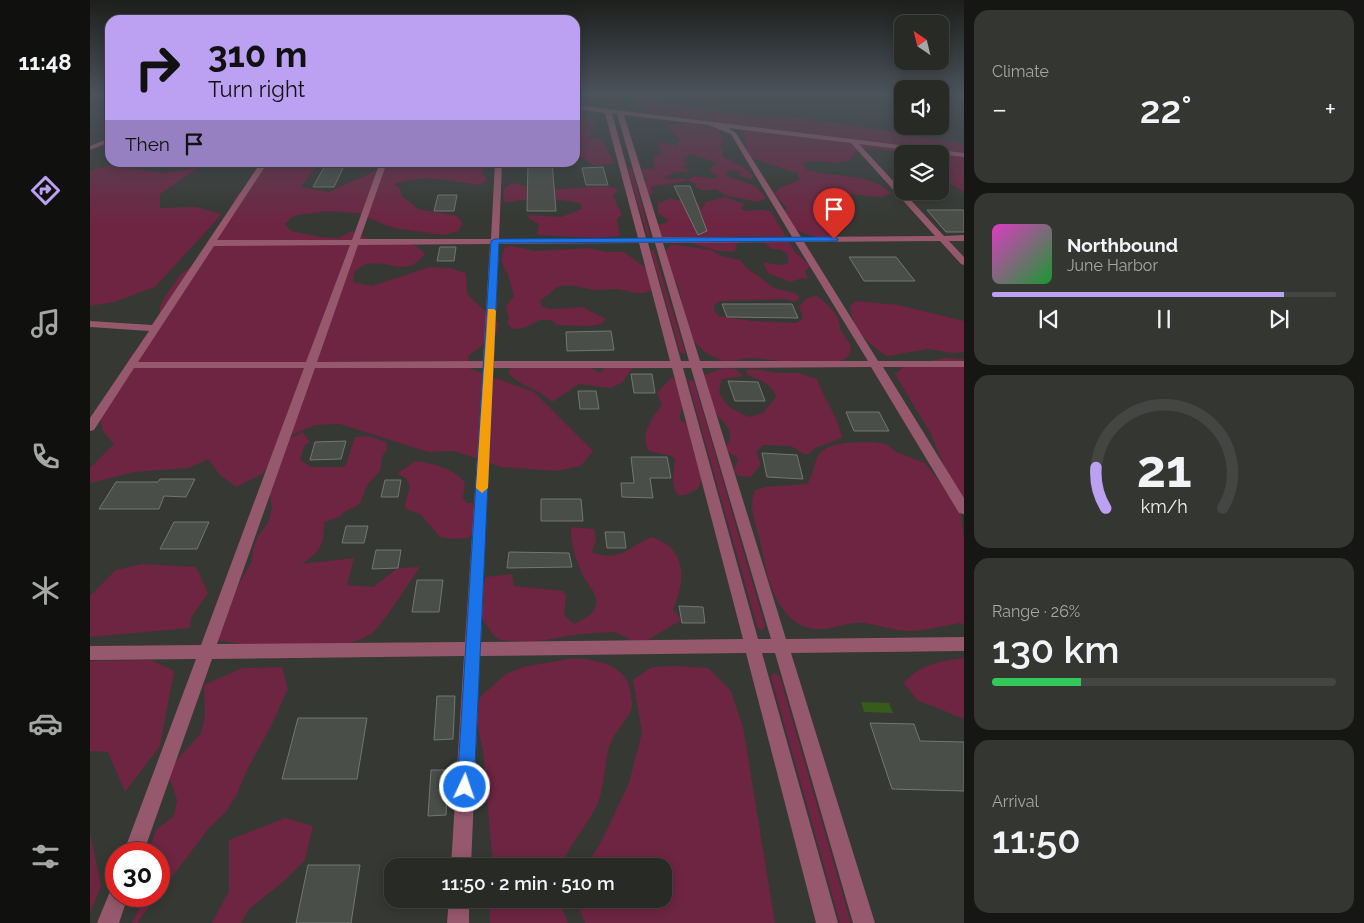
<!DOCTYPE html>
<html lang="en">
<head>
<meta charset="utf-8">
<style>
  :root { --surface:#282a26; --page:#343632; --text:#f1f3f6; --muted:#a5a7a7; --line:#444643; --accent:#bca0f2 }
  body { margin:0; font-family:Raleway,sans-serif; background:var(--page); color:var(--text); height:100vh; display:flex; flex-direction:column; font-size:19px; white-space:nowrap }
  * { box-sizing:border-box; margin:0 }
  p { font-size:16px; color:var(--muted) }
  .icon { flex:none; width:28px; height:28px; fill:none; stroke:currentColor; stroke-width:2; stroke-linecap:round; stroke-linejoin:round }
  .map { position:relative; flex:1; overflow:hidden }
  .side { display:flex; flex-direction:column; gap:10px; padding:10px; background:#161715; width:400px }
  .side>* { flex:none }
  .hud { position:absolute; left:15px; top:15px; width:475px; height:152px; border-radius:15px; box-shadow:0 2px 12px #0003,0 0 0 1px var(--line); background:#bca0f2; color:#111; overflow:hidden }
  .needle { width:32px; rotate:325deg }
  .buttons { position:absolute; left:804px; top:15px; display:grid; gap:10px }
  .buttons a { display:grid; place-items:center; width:55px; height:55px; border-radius:10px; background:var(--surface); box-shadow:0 2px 12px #0003,0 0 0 1px var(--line); font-size:25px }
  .speed { position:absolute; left:15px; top:842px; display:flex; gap:10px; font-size:25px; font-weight:700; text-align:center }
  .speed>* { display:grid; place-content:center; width:65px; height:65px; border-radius:50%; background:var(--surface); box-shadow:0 2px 12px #0003,0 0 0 1px var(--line); line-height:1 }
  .speed .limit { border:8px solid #d22; background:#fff; color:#111 }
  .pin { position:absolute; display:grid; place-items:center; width:42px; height:42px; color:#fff; margin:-51px -21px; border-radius:50% 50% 50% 0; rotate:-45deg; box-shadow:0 0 5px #0007 }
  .pin .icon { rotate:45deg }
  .me { position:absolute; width:55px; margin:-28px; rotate:3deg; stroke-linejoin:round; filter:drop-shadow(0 0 4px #0008) }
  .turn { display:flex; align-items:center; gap:18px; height:105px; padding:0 20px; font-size:22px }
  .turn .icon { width:65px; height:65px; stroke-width:2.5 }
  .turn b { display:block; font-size:35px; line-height:42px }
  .then { display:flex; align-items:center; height:48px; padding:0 20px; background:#0003; gap:10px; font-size:19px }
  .big { font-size:38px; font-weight:600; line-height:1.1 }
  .side .widget { flex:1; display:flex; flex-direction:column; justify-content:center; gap:8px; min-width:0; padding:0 18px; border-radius:15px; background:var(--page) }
  .side .dial { align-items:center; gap:0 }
  .dial svg { height:130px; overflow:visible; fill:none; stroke:var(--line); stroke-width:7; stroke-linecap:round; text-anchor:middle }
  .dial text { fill:var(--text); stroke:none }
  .song { display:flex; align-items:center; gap:15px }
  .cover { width:60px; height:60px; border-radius:8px; background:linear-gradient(135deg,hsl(310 70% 55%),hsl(130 70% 35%)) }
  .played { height:5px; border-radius:2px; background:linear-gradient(90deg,var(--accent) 85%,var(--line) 85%) }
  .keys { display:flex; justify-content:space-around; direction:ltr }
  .heat { display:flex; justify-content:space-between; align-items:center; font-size:28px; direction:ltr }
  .charge { height:8px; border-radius:4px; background:linear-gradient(90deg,#34c759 26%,var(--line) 0) }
  .trip { position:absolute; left:294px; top:858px; width:288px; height:50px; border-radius:15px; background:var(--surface); box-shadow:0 2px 12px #0003,0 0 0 1px var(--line); font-weight:600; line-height:50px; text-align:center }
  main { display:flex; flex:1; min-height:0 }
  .tabs { display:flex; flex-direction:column; width:90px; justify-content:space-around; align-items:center; background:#10110f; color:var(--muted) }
  .tabs .icon { width:35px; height:35px }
  .tabs .selected { color:var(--accent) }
  .tabs b { font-size:22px; color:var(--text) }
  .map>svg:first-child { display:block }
  .green { fill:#6e2542 }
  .water { fill:#375c1a }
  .building { fill:#4a4e48; stroke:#737771 }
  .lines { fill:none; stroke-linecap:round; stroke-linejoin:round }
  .minor { fill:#96586c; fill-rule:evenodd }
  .route { fill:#1a73e8; stroke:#114b97 }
  .slow { fill:#f59e0b }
</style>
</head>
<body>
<main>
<nav class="tabs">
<b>11:48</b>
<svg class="icon selected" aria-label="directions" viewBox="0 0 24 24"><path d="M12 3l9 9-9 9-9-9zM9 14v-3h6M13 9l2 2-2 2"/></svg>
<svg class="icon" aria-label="music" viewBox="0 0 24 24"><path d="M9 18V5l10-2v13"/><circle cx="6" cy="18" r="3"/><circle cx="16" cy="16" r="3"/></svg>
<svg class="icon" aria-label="phone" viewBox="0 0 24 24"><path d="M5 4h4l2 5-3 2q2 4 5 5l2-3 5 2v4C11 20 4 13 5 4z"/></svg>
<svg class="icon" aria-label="climate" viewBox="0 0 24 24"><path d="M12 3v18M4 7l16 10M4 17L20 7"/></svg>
<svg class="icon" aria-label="car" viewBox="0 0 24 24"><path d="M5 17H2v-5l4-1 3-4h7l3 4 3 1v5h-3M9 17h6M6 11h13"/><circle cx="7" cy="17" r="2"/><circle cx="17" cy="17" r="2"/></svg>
<svg class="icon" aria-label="filters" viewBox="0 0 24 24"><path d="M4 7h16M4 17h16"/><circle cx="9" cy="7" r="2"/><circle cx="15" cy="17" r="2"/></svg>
</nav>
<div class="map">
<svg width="874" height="923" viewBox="0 0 874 923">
  <rect width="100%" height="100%" fill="#353833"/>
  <path class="green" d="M557 99C586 103 614 110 644 114 667 117 692 116 716 119 769 126 822 135 874 144V192L850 177V154C838 154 826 155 814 154 798 152 769 139 760 160 744 167 729 157 713 163L715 169C743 179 778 171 801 193L792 197 758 194 754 200 741 203 734 208 736 216 748 232 741 239C722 237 703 233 693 215L697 208 685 194 689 188 710 180 707 173 664 159 657 153 653 131 633 124 557 112 543 104 545 100Z
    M485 116 505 120 506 125 500 129 504 134 495 138 512 139 524 163C517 164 506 168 500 163 494 158 492 156 485 155Z
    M600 124 632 129 628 133 632 136 633 143 629 145 634 151 631 155 653 167 663 176 662 180 649 175 651 171H637V176L665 186 676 198 668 202 635 195 626 189 612 191 613 190 606 187V184L597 180 604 176 625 179 627 176 620 171 622 166 628 163 601 154 593 160 598 165 590 166 600 171 599 172H586L573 178 578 179 593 178 597 181 560 187 563 192 559 196 553 195 551 185 557 180 552 172V169H566L563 164 565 157 569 155 571 149 567 143 574 142 587 147V143L591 140 576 125Z
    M189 162 209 163 225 168 211 187 239 192 303 163H402L394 168 391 173 398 180 389 185C361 181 333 174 304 184L310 189 312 196 328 209 367 216 372 223 369 231 353 235 303 228 268 213 236 211 203 216 195 224 201 231 230 237 249 238 262 231C266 233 271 237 276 238 297 246 319 234 335 254 315 279 301 259 277 264 272 265 267 270 264 272L263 282 282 286 340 267 360 268 376 273 377 294 408 323 406 335 378 356 381 369 444 392 503 451 491 466 466 471 411 467 364 451 338 452 250 424 225 425 202 435 199 439 212 432 220 442 214 446 210 460 221 467H255L265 437 279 436 296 442 297 449 292 457 290 471 277 485 270 504 254 512 251 516 234 522C234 546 231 550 212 564L264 558 257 585 283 587 308 568 330 567C322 578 290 629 281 634 243 658 167 646 124 640L145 591 162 561 163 549 168 536 178 523 182 508 179 490 192 448 172 474 146 487 129 474 118 459 99 468 44 472 0 483V468L24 444 13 431 10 418 41 355 69 329 70 306 76 295 91 274 118 255 143 213 144 199 173 168Z
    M20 165 73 173 108 168 70 194V208L106 207 132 214 65 287 24 302 0 306V171Z
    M538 169H542L560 236 557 235Z
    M425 183C457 197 492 183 526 188L528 189 523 196 532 215 527 219 530 236 507 238 447 235 449 224 439 218 437 215 471 217 492 209 491 204C477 199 449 198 434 200 426 200 422 203 414 202V189L420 184Z
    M635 197 654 204 651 209C661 213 671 207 681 212L706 253 720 266 715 271 718 279 713 278 700 282 678 273 673 262 688 265 698 264V254L689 249H681C679 247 677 244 675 243 666 239 653 241 645 244L647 247 644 252 628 251 598 242 589 243 569 240 568 225 578 222 577 219 568 214V203L579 199 605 201 610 205 611 210 616 202Z
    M581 244 621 250 632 256 650 260 657 268 684 288 705 293 710 298 705 302 695 299 630 301 624 305V310L628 316 662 321 707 323 713 318 709 307C714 299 718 297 727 296 734 301 744 310 748 318 750 323 749 328 752 332 755 337 761 343 761 349 761 375 681 359 665 358 655 357 641 363 631 360 622 357 608 348 603 340 589 321 595 300 586 282 582 273 577 264 573 255Z
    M421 246 446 251 499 248 516 252H534L556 268 563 289C551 298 540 290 526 289 519 289 513 290 507 290 494 290 482 282 468 287 464 289 455 298 450 301L452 307 462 309 492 307 516 319 511 324 501 326 467 325 461 320H450L434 328 423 329 417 324 419 318 416 306 424 296 418 275 411 261 414 248Z
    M564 250 595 352 594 354 590 352 561 251Z
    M766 301 808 305 874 321V352L863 353 838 349 797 356C778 344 762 329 760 306Z
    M855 358 874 359V501L857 473 841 434 805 374 815 366Z
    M495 365 510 373 515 367H543L533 382 521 388 489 384 462 402C449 389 430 386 418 373L421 367Z
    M634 368 646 369 654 376 632 379 629 393 639 407 659 417 673 413 686 397C681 383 671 380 657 375L656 370 665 369 688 373H709L727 379C734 399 748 416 752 438L725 448 719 454H714L701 446 673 445 666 452 671 464 661 477 649 476 644 471 648 458 638 452 636 447C648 430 631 422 623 409 618 400 612 385 614 375Z
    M582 377C586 382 593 387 595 393 599 401 588 411 590 420L601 426 613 475 608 489 595 495H588C580 485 584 472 585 460L582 456 559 451C549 436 562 417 572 405L567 393Z
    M602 380 604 381 675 626 674 629 670 630 667 626 598 381Z
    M782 442 796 444 806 452 835 463 867 504 871 515 874 539V624L868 623C854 626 838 630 823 631 806 632 791 625 774 623 758 621 741 631 725 629 688 625 677 579 672 549 668 529 657 510 665 490L675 487 717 484C723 475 723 467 727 458 735 440 766 443 782 442Z
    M325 461C342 463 364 468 375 483L373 498 377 503H387L386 531 378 538 364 539 350 537 330 514 316 509 315 504 320 486 316 478 307 474Z
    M481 527 504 529 506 540 502 552C530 563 537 547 562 537 597 549 596 580 583 609L591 620 558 640H541L525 632 490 634 443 642 411 640 404 636 390 616 395 577 422 574 424 586 473 591 476 596 474 615 484 624C494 619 508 613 506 599 505 593 499 585 495 579 487 563 480 545 481 527Z
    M52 564 106 567 118 593 101 618 100 628 0 637V596L26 570Z
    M484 658C509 660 539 665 541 695 541 699 543 704 542 707 539 718 527 729 522 740 513 759 516 780 509 800 500 824 480 841 472 866H403L393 751 385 714 390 697 416 674 433 667Z
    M874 658V719L827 700 814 683C830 664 850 661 874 658Z
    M61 660 84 671 70 746 35 792 18 752 0 751V661Z
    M586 666 618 668 641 691 653 727 685 923H495L485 899H572V866H496L511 842 539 783 552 732 543 680 562 667Z
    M192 667 198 689 181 726 157 770 146 796 135 813 119 828 69 894V854H61L59 850 66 830 84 816 87 800 77 771 111 733 115 715 114 685 152 668Z
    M686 673 690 677 761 923H750L681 677 683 674Z
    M195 818 223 826 215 860 194 881 159 909 151 923H122L139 891V840Z
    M0 833 11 886 0 913Z
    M56 896H67L47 923H42Z
    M400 899H470L472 908 478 923H400Z"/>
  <path class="water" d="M771 702 799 703 803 713 774 712Z"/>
  <path class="building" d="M237 162H256L244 187H223Z
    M438 162H462L466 211H437Z
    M513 167 518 185H496L492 168Z
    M584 186H600L617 231 608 235Z
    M348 195H367L364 211H344Z
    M837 210H874V232H856Z
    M350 247H366L364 261H347Z
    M759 257H806L825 281H774Z
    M632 304H702L708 318 637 317Z
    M521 331 524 350 477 351 476 332Z
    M541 374H562L565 393H544Z
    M638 381 668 382 675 401H645Z
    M488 391H506L509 409H490Z
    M756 412H789L799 431H764Z
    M256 441 251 459 220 460 225 442Z
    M672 453 707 455 713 479 677 477Z
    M541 457H577L581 478H560L563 498 532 497 531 483H544Z
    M70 479H105L96 497 74 496 69 509H9L26 482H68Z
    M295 480H311L308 497H291Z
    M451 499H491L493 521H451Z
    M84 522H119L107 549H70Z
    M256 526H278L274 543H252Z
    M515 532H534L536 548H517Z
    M286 550H311L308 568 282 569Z
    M419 552 479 553 482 567 417 568Z
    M327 580H353L349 612H322Z
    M589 606 613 607 615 623H592Z
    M347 696H365L363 739 344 740Z
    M208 718H277L267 779H192Z
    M780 723 824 724 830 741 874 742V791L802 789Z
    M341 770H358L356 815 338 816Z
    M218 865H270L261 923H206Z"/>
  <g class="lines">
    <path class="minor" d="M485 105 874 153V157L769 144 854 236 874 235V241H859L874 257V265L871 264 850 241 714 242 788 361H874V367H793L874 498V514L869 513 781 367 612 368 696 639 874 637V651L701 653 785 923H763L685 653H672L748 923H726L656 653 390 656 381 866H361L374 656 122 659 53 854H33L106 659 0 660V646L111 645 214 368H44L4 430 0 431V418L59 331 0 327V321L62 325 171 162H178L127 240H262L290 162H297L270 239H401L405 162H412L409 239 548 238 515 113 485 109ZM522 113 527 114 563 238H556ZM534 115 618 125 641 134 702 237H572ZM638 128 761 143 845 236 711 237 646 133ZM705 242 778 361H610L573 243ZM549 243 580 361H404L409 244ZM558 243H565L599 361H591ZM400 244 393 361 227 362 268 245ZM260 245 216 362H48L124 246ZM225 368H393L375 642 127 644ZM403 368H582L653 639 391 642ZM593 368H601L681 639H668Z
      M20 138V142L0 150V146Z
      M26 886V896H38L29 923H7L21 889Z
      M359 899H379V923H357Z"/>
  </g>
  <linearGradient id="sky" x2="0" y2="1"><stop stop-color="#1d1f1c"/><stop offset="0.42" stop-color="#4b535b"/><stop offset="1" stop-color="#4b535b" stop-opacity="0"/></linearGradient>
  <rect width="874" height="223" fill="url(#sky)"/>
  <path class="route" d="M744 237 748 239 747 241 409 243 384 787 381 793 375 796 369 793 367 787 401 241 405 239Z"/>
  <path class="slow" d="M398 309H404L406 311 398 488 392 493 386 488Z"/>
</svg>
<div class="buttons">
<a><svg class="needle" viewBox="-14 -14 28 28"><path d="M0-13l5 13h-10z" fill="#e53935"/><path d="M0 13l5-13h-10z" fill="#a5a7a7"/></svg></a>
<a><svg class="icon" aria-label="sound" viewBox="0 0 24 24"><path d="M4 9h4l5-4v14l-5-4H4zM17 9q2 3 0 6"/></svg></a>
<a><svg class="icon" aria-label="layers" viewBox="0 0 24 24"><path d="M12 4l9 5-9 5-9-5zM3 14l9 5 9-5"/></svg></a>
</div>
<div class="speed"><div class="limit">30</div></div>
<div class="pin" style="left:744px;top:239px;background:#d93025"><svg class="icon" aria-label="arrive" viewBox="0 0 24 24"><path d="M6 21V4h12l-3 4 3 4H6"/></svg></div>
<svg class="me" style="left:375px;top:787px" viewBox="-20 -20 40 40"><circle r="17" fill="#1a73e8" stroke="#fff" stroke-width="3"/><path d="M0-11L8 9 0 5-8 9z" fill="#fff"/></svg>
<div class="trip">11:50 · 2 min · 510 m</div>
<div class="hud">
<div class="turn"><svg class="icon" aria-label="right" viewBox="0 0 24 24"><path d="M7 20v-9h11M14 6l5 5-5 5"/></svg><div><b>310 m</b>Turn right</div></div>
<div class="then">Then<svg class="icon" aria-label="arrive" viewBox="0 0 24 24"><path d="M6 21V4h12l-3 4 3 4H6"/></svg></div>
</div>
</div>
<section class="side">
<div class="widget"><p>Climate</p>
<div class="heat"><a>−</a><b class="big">22°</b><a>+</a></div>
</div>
<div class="widget">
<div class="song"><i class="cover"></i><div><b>Northbound</b><p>June Harbor</p></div></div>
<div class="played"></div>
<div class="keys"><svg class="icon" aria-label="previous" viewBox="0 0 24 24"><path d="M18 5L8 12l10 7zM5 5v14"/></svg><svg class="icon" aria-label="pause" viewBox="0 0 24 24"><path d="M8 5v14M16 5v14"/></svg><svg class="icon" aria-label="next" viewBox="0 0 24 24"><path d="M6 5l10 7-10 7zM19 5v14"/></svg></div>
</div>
<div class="widget dial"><svg viewBox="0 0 100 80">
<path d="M14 69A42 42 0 1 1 86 69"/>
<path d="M14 69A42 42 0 0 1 8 44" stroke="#bca0f2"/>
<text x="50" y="56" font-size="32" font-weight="700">21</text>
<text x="50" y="72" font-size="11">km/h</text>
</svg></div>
<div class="widget"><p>Range · 26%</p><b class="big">130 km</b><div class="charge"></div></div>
<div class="widget"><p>Arrival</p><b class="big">11:50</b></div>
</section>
</main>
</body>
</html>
